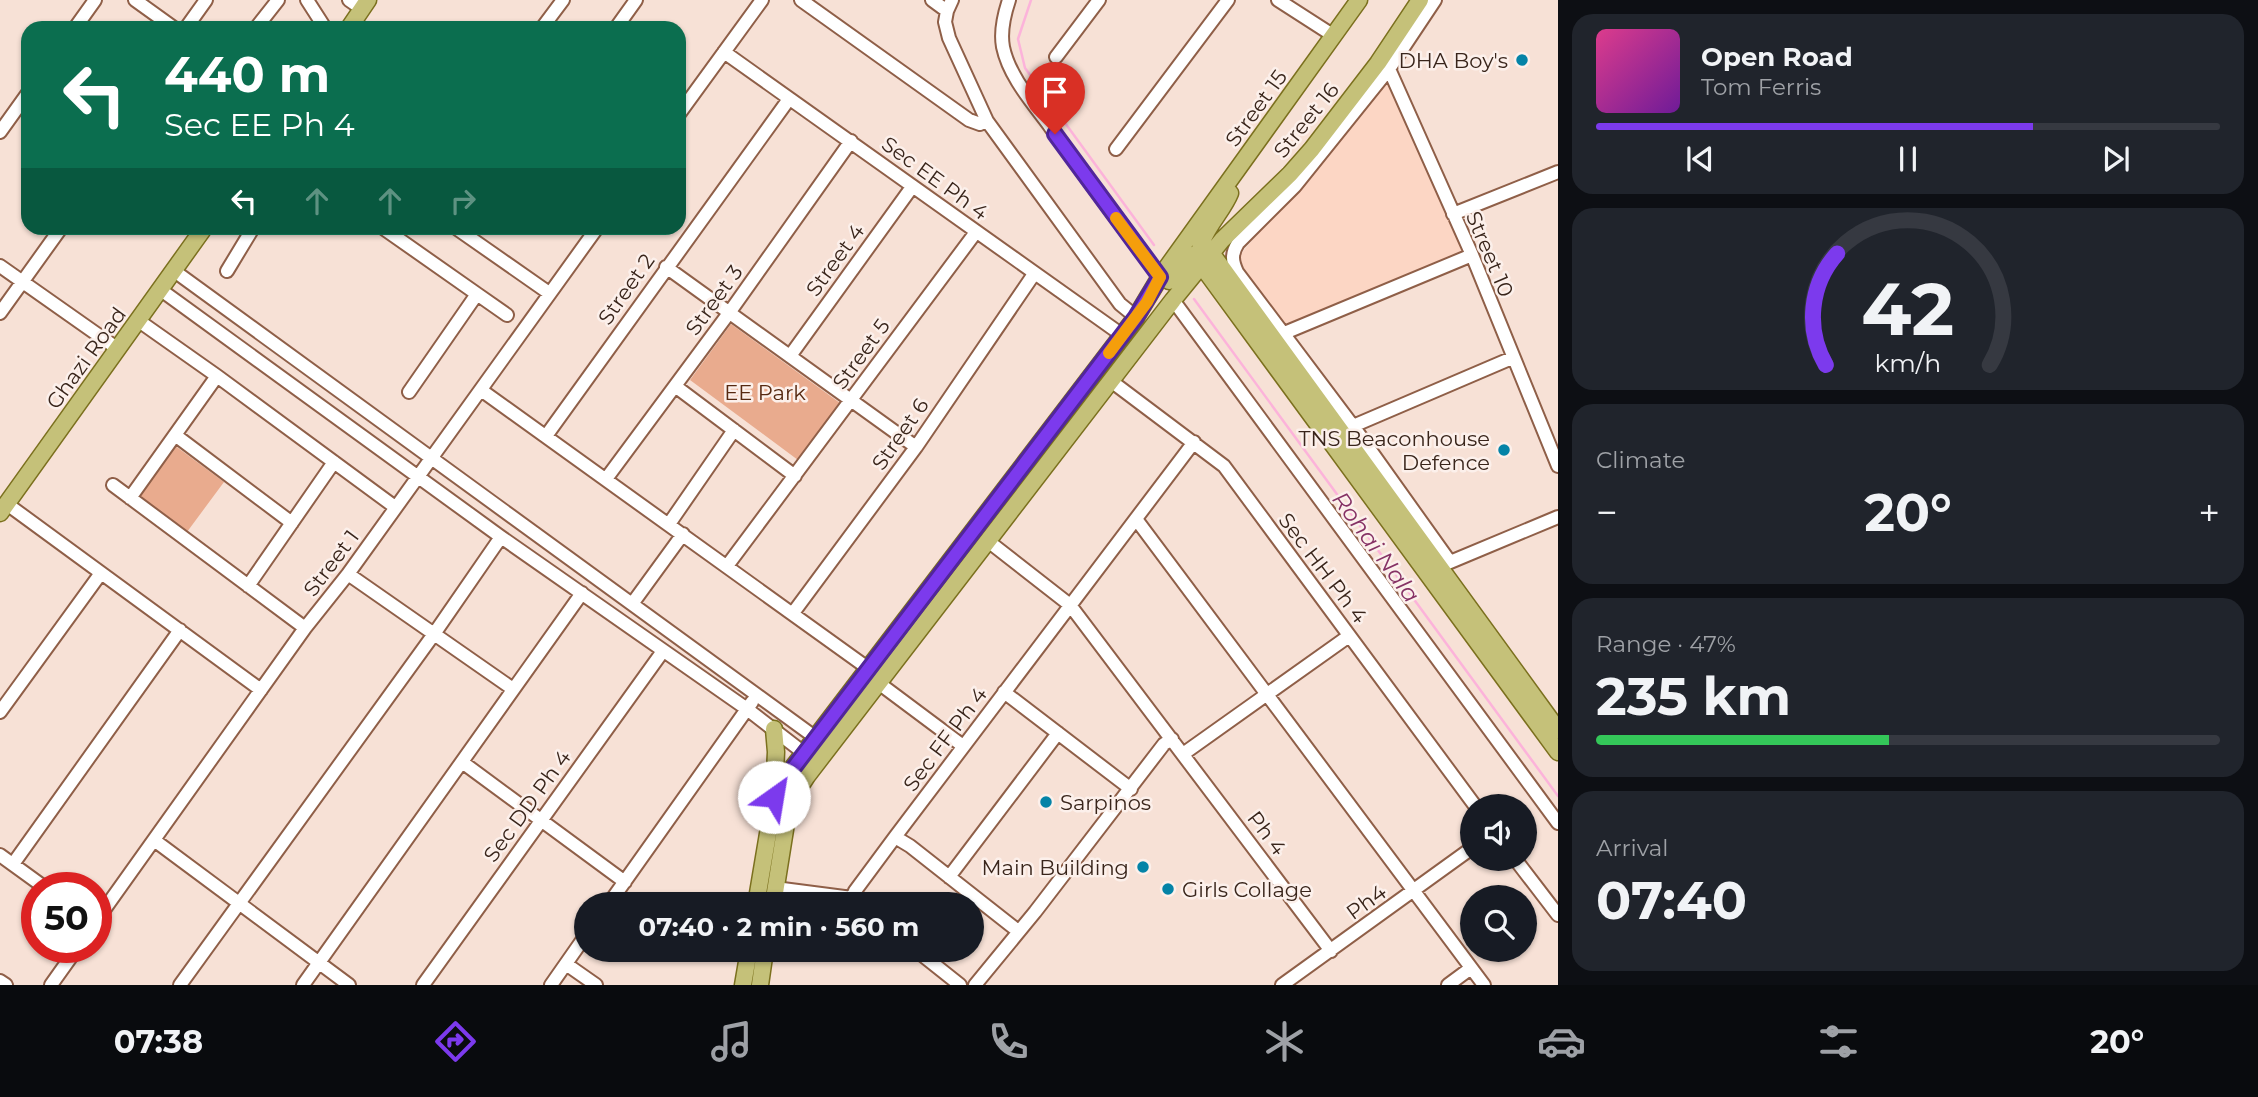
<!DOCTYPE html>
<html lang="en">
<head>
<meta charset="utf-8">
<style>
  :root { --surface:#171b24; --page:#20242c; --text:#f1f3f6; --muted:#9ea1a6; --line:#363941; --accent:#7c3aed }
  body { margin:0; font-family:Montserrat,sans-serif; background:var(--page); color:var(--text); height:100vh; display:flex; flex-direction:column; font-size:26px; white-space:nowrap }
  * { box-sizing:border-box; margin:0 }
  p { font-size:23px; color:var(--muted) }
  .icon { flex:none; width:38px; height:38px; fill:none; stroke:currentColor; stroke-width:2; stroke-linecap:round; stroke-linejoin:round }
  .map { position:relative; flex:1; overflow:hidden }
  .side { display:flex; flex-direction:column; gap:14px; padding:14px; background:#0d0f14; width:700px }
  .side>* { flex:none }
  .banner { position:absolute; left:21px; top:21px; width:665px; height:214px; border-radius:21px; box-shadow:0 2px 5px #0004; background:#0b6e4f; color:#fff; overflow:hidden }
  .tools { position:absolute; left:1460px; top:794px; display:grid; gap:14px }
  .tools a { display:grid; place-items:center; width:77px; height:77px; border-radius:50%; background:var(--surface); box-shadow:0 2px 5px #0004; font-size:35px }
  .speed { position:absolute; left:21px; top:872px; display:flex; gap:14px; font-size:35px; font-weight:700; text-align:center }
  .speed>* { display:grid; place-content:center; width:91px; height:91px; border-radius:50%; background:var(--surface); box-shadow:0 2px 5px #0004; line-height:1 }
  .speed .limit { border:10px solid #d22; background:#fff; color:#111 }
  .pin { position:absolute; display:grid; place-items:center; width:60px; height:60px; color:#fff; margin:-72px -30px; border-radius:50% 50% 50% 0; rotate:-45deg; box-shadow:0 0 7px #0007 }
  .pin .icon { rotate:45deg }
  .me { position:absolute; width:77px; margin:-38px; rotate:32deg; stroke-linejoin:round; filter:drop-shadow(0 0 5px #0008) }
  .turn { display:flex; align-items:center; gap:24px; height:147px; padding:0 28px; font-size:32px }
  .turn .icon { width:91px; height:91px; stroke-width:2.5 }
  .turn b { display:block; font-size:49px; line-height:60px }
  .lanes { display:flex; align-items:center; height:66px; padding:0 28px; background:#0003; justify-content:center; gap:35px; direction:ltr }
  .lanes .off { opacity:.35 }
  .big { font-size:52px; font-weight:700; line-height:1.1 }
  .side .widget { flex:1; display:flex; flex-direction:column; justify-content:center; gap:10px; min-width:0; padding:0 24px; border-radius:21px; background:var(--page) }
  .side .dial { align-items:center; gap:0 }
  .dial svg { height:182px; overflow:visible; fill:none; stroke:var(--line); stroke-width:7; stroke-linecap:round; text-anchor:middle }
  .dial text { fill:var(--text); stroke:none }
  .song { display:flex; align-items:center; gap:21px }
  .cover { width:84px; height:84px; border-radius:10px; background:linear-gradient(135deg,hsl(330 70% 55%),hsl(280 70% 35%)) }
  .played { height:7px; border-radius:4px; background:linear-gradient(90deg,var(--accent) 70%,var(--line) 70%) }
  .keys { display:flex; justify-content:space-around; direction:ltr }
  .heat { display:flex; justify-content:space-between; align-items:center; font-size:38px; direction:ltr }
  .charge { height:10px; border-radius:5px; background:linear-gradient(90deg,#34c759 47%,var(--line) 0) }
  .trip { position:absolute; left:574px; top:892px; width:410px; height:70px; border-radius:35px; background:var(--surface); box-shadow:0 2px 5px #0004; font-weight:700; line-height:70px; text-align:center }
  .tabs { display:flex; height:112px; justify-content:space-around; align-items:center; background:#090b0e; color:var(--muted) }
  .tabs .icon { width:49px; height:49px }
  .tabs .current { color:var(--accent) }
  .tabs b { font-size:32px; color:var(--text) }
  main { display:flex; flex:1; min-height:0 }
  .map>svg:first-child { display:block }
  .built { fill:#fcd6c4 }
  .green { fill:#e9ab8e }
  .lines { fill:none; stroke-linecap:round; stroke-linejoin:round }
  .stream { stroke:#fcb3da; stroke-width:2.5 }
  .minor-casing { stroke:#8f5f48; stroke-width:16 }
  .major-casing { stroke:#7b701e; stroke-width:19 }
  .minor { stroke:#fff; stroke-width:12 }
  .major { stroke:#c5c179; stroke-width:16 }
  .route-casing { stroke:#51269a; stroke-width:18 }
  .route { stroke:#7c3aed; stroke-width:12 }
  .slow { stroke:#f59e0b; stroke-width:12 }
  .poi-dot { fill:#0483a7; stroke:#fcf0eb; stroke-width:2.5 }
  .labels { text-anchor:middle; dominant-baseline:central; stroke-width:5; stroke-linejoin:round; paint-order:stroke }
  .poi-label { font-size:21px; fill:#39251b; stroke:#fcf0eb; text-anchor:end }
  .street-label { font-size:21px; fill:#39251b; stroke:#fcf0eb }
  .park-label { font-size:21px; fill:#572911; stroke:#fcf0eb }
  .water-label { font-size:23px; font-style:italic; fill:#863265; stroke:#fcf0eb }
</style>
</head>
<body>
<main>
<div class="map">
<svg width="1558" height="985" viewBox="0 0 1558 985">
  <rect width="100%" height="100%" fill="#f7e1d6"/>
  <path class="built" d="M1388 75 1466 255 1282 330 1236 260Z"/>
  <path class="green" d="M731 324 840 403 798 460 690 380Z
    M174 445 224 482 187 532 137 495Z"/>
  <g class="lines">
    <path class="stream" d="M1031 0 1018 39 1025 68 1154 245
      M1194 299 1558 796"/>
    <g class="minor-casing">
      <path id="minor" d="M135 0 174 28
        M307 0 325 28
        M349 0 362 9
        M801 0 969 120 980 124 987 121
        M932 0 947 11
        M952 0 947 11 945 22 949 38 987 121 1120 304 1136 317
        M1009 0C1004 15 1000 31 1003 47 1009 76 1032 102 1049 125 1085 177 1122 226 1160 277
        M1278 0 1334 36
        M1435 0 1389 69 1295 186 1238 243C1231 254 1232 261 1237 272L1353 426 1450 562
        M75 28 95 0
        M186 28 206 0
        M256 28 278 0
        M542 28 563 0
        M616 28 636 0
        M724 52 1122 335
        M1056 57 1099 0
        M1384 66 1389 69 1472 255 1558 466
        M679 114 762 0
        M0 132 28 93
        M1116 149 1228 0
        M1453 214 1558 172
        M383 228 477 294 409 392
        M456 228 549 293
        M0 266 118 349
        M666 267 916 447
        M173 270 816 738
        M227 271 253 228
        M161 290 501 537 747 709 804 753
        M477 294 507 315
        M1173 300 1558 823
        M0 313 61 228
        M139 321 217 376 395 507
        M1282 334 1472 255
        M790 356 912 187
        M1111 381 1224 466 1476 807
        M675 386 795 476
        M481 390 869 669
        M1353 426 1512 358
        M175 435 292 523
        M546 436 789 99
        M606 479 729 313 851 141
        M113 485 305 628
        M130 498 217 376
        M7 504 261 690
        M1136 519 1484 985
        M669 524 734 430
        M988 541 1070 605 1331 951
        M1443 565 1558 517
        M727 566 976 232
        M348 574 513 689
        M248 586 334 462
        M632 604 683 534
        M793 613 916 447 1034 274
        M880 684 963 746
        M1004 692 1131 789
        M0 712 101 573
        M1183 754 1349 636
        M462 762 625 882
        M895 837 910 846 1018 931
        M154 840 349 985
        M0 855 44 887
        M1515 859 1558 915
        M13 864 180 630
        M949 877 1058 733
        M775 888 852 898 858 905
        M852 898 855 891 895 837 1194 442
        M608 905 752 702
        M96 921 305 628 348 574 597 228
        M916 950 960 985
        M566 964 596 985
        M0 981 6 985
        M51 985 78 947
        M180 985 434 634 501 537
        M303 985 582 593
        M423 985 663 651
        M551 985 586 935
        M975 985 1035 912 1164 744 1172 739
        M1282 985 1472 848
        M1448 985 1471 968"/>
    </g>
    <g class="major-casing">
      <path id="major" d="M349 28 368 0
        M1230 193C1221 216 1191 240 1202 266L1558 752
        M1169 281C1180 267 1191 247 1212 254L1558 730
        M0 513 204 228
        M774 729 776 752 774 792
        M756 905 774 798 787 775 1136 317 1160 277 1359 0
        M773 905 788 811 792 799 807 776 1173 300 1222 240 1290 174 1312 149 1378 63 1420 0
        M743 985 749 950
        M760 985 765 950"/>
    </g>
    <use href="#minor" class="minor"/>
    <use href="#major" class="major"/>
  </g>
  <g class="lines">
    <g class="route-casing">
      <path id="route" d="M774 797 788 775 1136 317 1160 277 1055 134"/>
    </g>
    <use href="#route" class="route"/>
    <path class="slow" d="M1109 353 1147 302 1160 277 1116 218"/>
  </g>
  <g class="poi-dot">
    <circle cx="1522" cy="60" r="7"/>
    <circle cx="1504" cy="450" r="7"/>
    <circle cx="1046" cy="802" r="7"/>
    <circle cx="1143" cy="867" r="7"/>
    <circle cx="1168" cy="889" r="7"/>
  </g>
  <g class="labels">
    <g class="poi-label">
      <text x="1508" y="60">DHA Boy's</text>
      <text x="1490" y="438">TNS Beaconhouse<tspan x="1490" dy="24">Defence</tspan></text>
      <text x="1060" y="802" text-anchor="start">Sarpinos</text>
      <text x="1129" y="867">Main Building</text>
      <text x="1182" y="889" text-anchor="start">Girls Collage</text>
    </g>
    <g class="street-label">
      <text transform="translate(1256 108) rotate(-54)">Street 15</text>
      <text transform="translate(1306 120) rotate(-51)">Street 16</text>
      <text transform="translate(935 178) rotate(36)">Sec EE Ph 4</text>
      <text transform="translate(1490 254) rotate(67)">Street 10</text>
      <text transform="translate(835 260) rotate(-54)">Street 4</text>
      <text transform="translate(626 289) rotate(-55)">Street 2</text>
      <text transform="translate(714 300) rotate(-54)">Street 3</text>
      <text transform="translate(861 354) rotate(-54)">Street 5</text>
      <text transform="translate(86 358) rotate(-54)">Ghazi Road</text>
      <text transform="translate(900 434) rotate(-55)">Street 6</text>
      <text transform="translate(331 563) rotate(-53)">Street 1</text>
      <text transform="translate(1323 568) rotate(53)">Sec HH Ph 4</text>
      <text transform="translate(945 739) rotate(-53)">Sec FF Ph 4</text>
      <text transform="translate(527 806) rotate(-54)">Sec DD Ph 4</text>
      <text transform="translate(1267 833) rotate(53)">Ph 4</text>
      <text transform="translate(1366 902) rotate(-36)">Ph4</text>
    </g>
    <g class="park-label">
      <text x="765" y="392">EE Park</text>
    </g>
    <g class="water-label">
      <text transform="translate(1376 547) rotate(54)">Rohai Nala</text>
    </g>
  </g>
</svg>
<div class="tools">
<a><svg class="icon" aria-label="sound" viewBox="0 0 24 24"><path d="M4 9h4l5-4v14l-5-4H4zM17 9q2 3 0 6"/></svg></a>
<a><svg class="icon" aria-label="search" viewBox="0 0 24 24"><circle cx="10" cy="10" r="6"/><path d="M15 15l6 6"/></svg></a>
</div>
<div class="speed"><div class="limit">50</div></div>
<div class="pin" style="left:1055px;top:134px;background:#d93025"><svg class="icon" aria-label="arrive" viewBox="0 0 24 24"><path d="M6 21V4h12l-3 4 3 4H6"/></svg></div>
<svg class="me" style="left:774px;top:797px" viewBox="-20 -20 40 40"><circle r="19" fill="#fff"/><path d="M0-13L10 11 0 6-10 11z" fill="#7c3aed"/></svg>
<div class="trip">07:40 · 2 min · 560 m</div>
<div class="banner">
<div class="turn"><svg class="icon" aria-label="left" viewBox="0 0 24 24"><path d="M17 20v-9H6M10 6l-5 5 5 5"/></svg><div><b>440 m</b>Sec EE Ph 4</div></div>
<div class="lanes"><svg class="icon" aria-label="left" viewBox="0 0 24 24"><path d="M17 20v-9H6M10 6l-5 5 5 5"/></svg><svg class="icon off" aria-label="ahead" viewBox="0 0 24 24"><path d="M12 20V5M6 11l6-6 6 6"/></svg><svg class="icon off" aria-label="ahead" viewBox="0 0 24 24"><path d="M12 20V5M6 11l6-6 6 6"/></svg><svg class="icon off" aria-label="right" viewBox="0 0 24 24"><path d="M7 20v-9h11M14 6l5 5-5 5"/></svg></div>
</div>
</div>
<section class="side">
<div class="widget">
<div class="song"><i class="cover"></i><div><b>Open Road</b><p>Tom Ferris</p></div></div>
<div class="played"></div>
<div class="keys"><svg class="icon" aria-label="previous" viewBox="0 0 24 24"><path d="M18 5L8 12l10 7zM5 5v14"/></svg><svg class="icon" aria-label="pause" viewBox="0 0 24 24"><path d="M8 5v14M16 5v14"/></svg><svg class="icon" aria-label="next" viewBox="0 0 24 24"><path d="M6 5l10 7-10 7zM19 5v14"/></svg></div>
</div>
<div class="widget dial"><svg viewBox="0 0 100 80">
<path d="M14 69A42 42 0 1 1 86 69"/>
<path d="M14 69A42 42 0 0 1 19 20" stroke="#7c3aed"/>
<text x="50" y="56" font-size="32" font-weight="700">42</text>
<text x="50" y="72" font-size="11">km/h</text>
</svg></div>
<div class="widget"><p>Climate</p>
<div class="heat"><a>−</a><b class="big">20°</b><a>+</a></div>
</div>
<div class="widget"><p>Range · 47%</p><b class="big">235 km</b><div class="charge"></div></div>
<div class="widget"><p>Arrival</p><b class="big">07:40</b></div>
</section>
</main>
<nav class="tabs">
<b>07:38</b>
<svg class="icon current" aria-label="directions" viewBox="0 0 24 24"><path d="M12 3l9 9-9 9-9-9zM9 14v-3h6M13 9l2 2-2 2"/></svg>
<svg class="icon" aria-label="music" viewBox="0 0 24 24"><path d="M9 18V5l10-2v13"/><circle cx="6" cy="18" r="3"/><circle cx="16" cy="16" r="3"/></svg>
<svg class="icon" aria-label="phone" viewBox="0 0 24 24"><path d="M5 4h4l2 5-3 2q2 4 5 5l2-3 5 2v4C11 20 4 13 5 4z"/></svg>
<svg class="icon" aria-label="climate" viewBox="0 0 24 24"><path d="M12 3v18M4 7l16 10M4 17L20 7"/></svg>
<svg class="icon" aria-label="car" viewBox="0 0 24 24"><path d="M5 17H2v-5l4-1 3-4h7l3 4 3 1v5h-3M9 17h6M6 11h13"/><circle cx="7" cy="17" r="2"/><circle cx="17" cy="17" r="2"/></svg>
<svg class="icon" aria-label="filters" viewBox="0 0 24 24"><path d="M4 7h16M4 17h16"/><circle cx="9" cy="7" r="2"/><circle cx="15" cy="17" r="2"/></svg>
<b>20°</b>
</nav>
</body>
</html>
